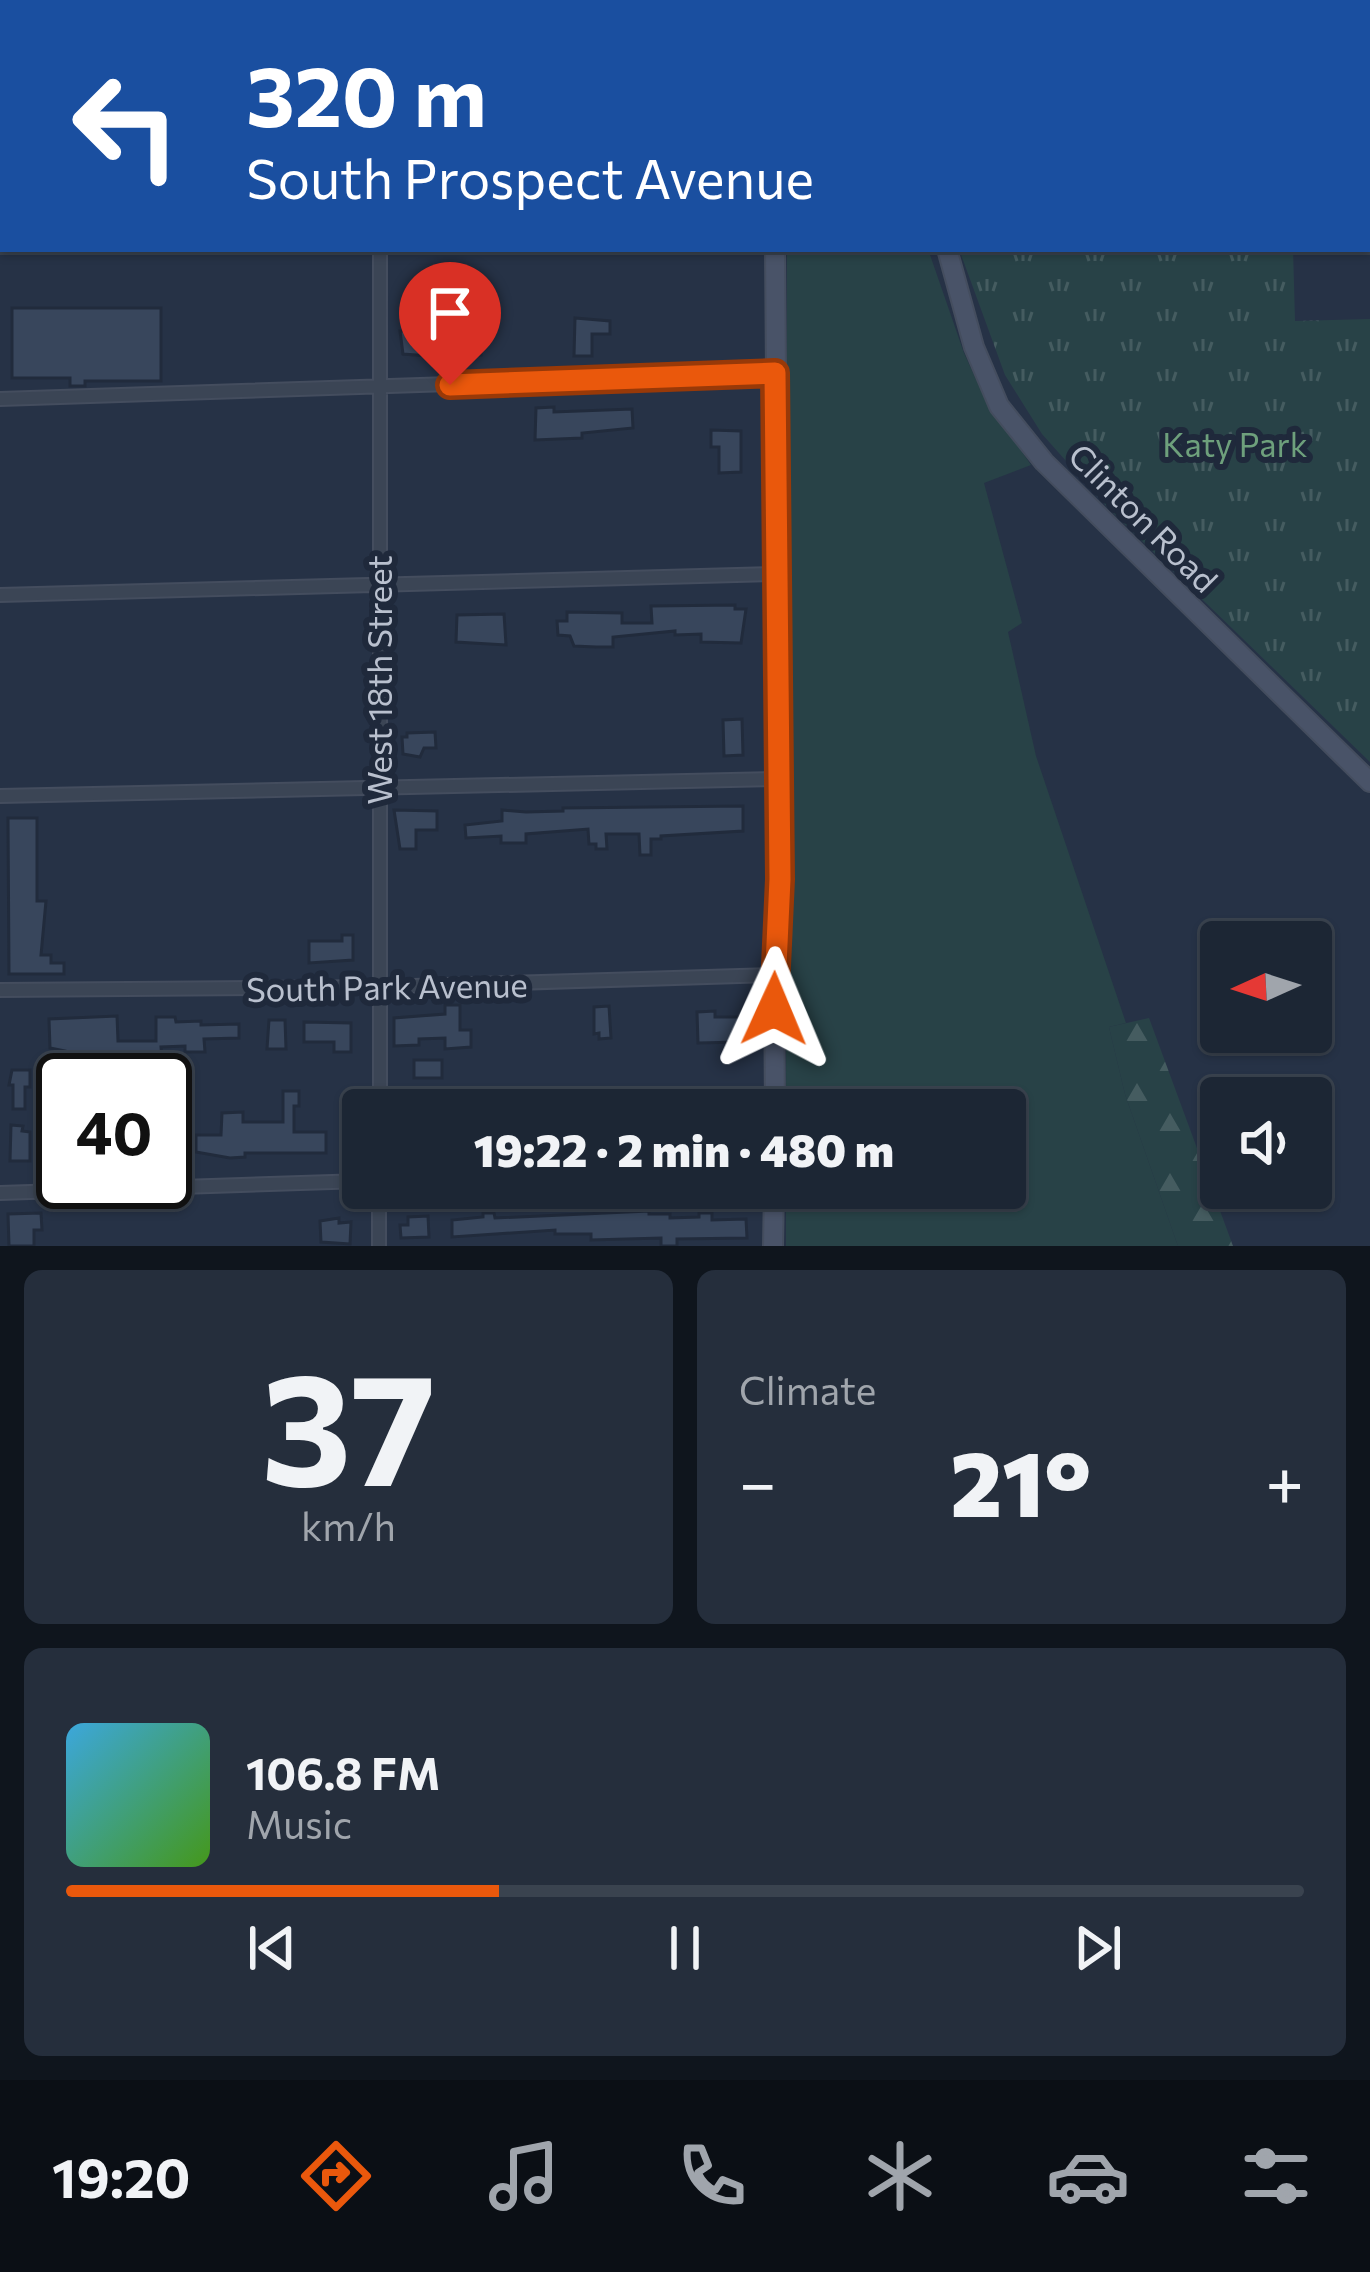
<!DOCTYPE html>
<html lang="en">
<head>
<meta charset="utf-8">
<style>
  :root { --surface:#1c2634; --page:#252e3c; --text:#f1f3f6; --muted:#a0a5ac; --line:#3a434f; --accent:#ea580c }
  body { margin:0; font-family:Commissioner,sans-serif; background:var(--page); color:var(--text); height:100vh; display:flex; flex-direction:column; font-size:45px; white-space:nowrap }
  * { box-sizing:border-box; margin:0 }
  p { font-size:39px; color:var(--muted) }
  .icon { flex:none; width:66px; height:66px; fill:none; stroke:currentColor; stroke-width:2; stroke-linecap:round; stroke-linejoin:round }
  .map { position:relative; height:1246px; overflow:hidden }
  .side { display:flex; flex-direction:column; gap:24px; padding:24px; background:#0f151d; flex:1 }
  .side>* { flex:none }
  .banner { position:absolute; left:0px; top:0px; width:1371px; height:252px; box-shadow:0 3px 9px #0004,0 0 0 3px var(--line); background:#1a4fa0; color:#fff; overflow:hidden }
  .needle { width:78px; rotate:267deg }
  .fabs { position:absolute; left:1200px; top:921px; display:grid; gap:24px }
  .fabs a { display:grid; place-items:center; width:132px; height:132px; border-radius:12px; background:var(--surface); box-shadow:0 3px 9px #0004,0 0 0 3px var(--line); font-size:60px }
  .speed { position:absolute; left:36px; top:1053px; display:flex; gap:24px; font-size:60px; font-weight:700; text-align:center }
  .speed>* { display:grid; place-content:center; width:156px; height:156px; border-radius:50%; background:var(--surface); box-shadow:0 3px 9px #0004,0 0 0 3px var(--line); line-height:1 }
  .speed .limit { border:6px solid #111; border-radius:18px; background:#fff; color:#111 }
  .pin { position:absolute; display:grid; place-items:center; width:102px; height:102px; color:#fff; margin:-123px -51px; border-radius:50% 50% 50% 0; rotate:-45deg; box-shadow:0 0 12px #0007 }
  .pin .icon { rotate:45deg }
  .me { position:absolute; width:132px; margin:-66px; rotate:1deg; stroke-linejoin:round; filter:drop-shadow(0 0 9px #0008) }
  .turn { display:flex; align-items:center; gap:42px; height:252px; padding:0 48px; font-size:54px }
  .turn .icon { width:156px; height:156px; stroke-width:2.5 }
  .turn b { display:block; font-size:84px; line-height:102px }
  .big { font-size:90px; font-weight:800; line-height:1.1 }
  .side .card { flex:1; display:flex; flex-direction:column; justify-content:center; gap:18px; min-width:0; padding:0 42px; border-radius:18px; background:var(--page) }
  .side .dial { align-items:center; gap:0 }
  .dial b { font-size:156px; line-height:1 }
  .song { display:flex; align-items:center; gap:36px }
  .cover { width:144px; height:144px; border-radius:18px; background:linear-gradient(135deg,hsl(200 70% 55%),hsl(100 70% 35%)) }
  .played { height:12px; border-radius:6px; background:linear-gradient(90deg,var(--accent) 35%,var(--line) 35%) }
  .keys { display:flex; justify-content:space-around; direction:ltr }
  .heat { display:flex; justify-content:space-between; align-items:center; font-size:66px; direction:ltr }
  .side .tiles { flex:1; display:grid; gap:24px; grid-template-columns:1fr 1fr }
  .card:last-child { grid-column:span 2 }
  .trip { position:absolute; left:342px; top:1089px; width:684px; height:120px; border-radius:12px; background:var(--surface); box-shadow:0 3px 9px #0004,0 0 0 3px var(--line); font-weight:800; line-height:120px; text-align:center }
  .tab-bar { display:flex; height:192px; justify-content:space-around; align-items:center; background:#0b0f15; color:var(--muted) }
  .tab-bar .icon { width:84px; height:84px }
  .tab-bar .active { color:var(--accent) }
  .tab-bar b { font-size:54px; color:var(--text) }
  .map>svg:first-child { display:block }
  .grass { fill:#284247 }
  .forest { fill:url(#forest-firs) }
  .park { fill:url(#park-tufts) }
  .building { fill:#38465c; stroke:#212b3c; stroke-width:3 }
  .lines { fill:none; stroke-linecap:round; stroke-linejoin:round }
  .street-casing { stroke:#444d5e; stroke-width:16 }
  .secondary-casing { stroke:#444d5e; stroke-width:22 }
  .street { stroke:#3b4555; stroke-width:12 }
  .secondary { stroke:#495368; stroke-width:18 }
  .route-casing { stroke:#983908; stroke-width:30 }
  .route { stroke:#ea580c; stroke-width:21 }
  .labels { text-anchor:middle; dominant-baseline:central; stroke-width:12; stroke-linejoin:round; paint-order:stroke }
  .park-label { font-size:33px; fill:#6ea07c; stroke:#1f293b }
  .street-label { font-size:33px; fill:#b9c0ce; stroke:#1f293b }
</style>
</head>
<body>
<div class="map">
<svg width="1370" height="1246" viewBox="0 0 1370 1246">
  <defs>
    <pattern id="forest-firs" width="22" height="20" patternUnits="userSpaceOnUse" patternTransform="scale(3)"><rect width="22" height="20" fill="#284247"/><path d="M5 1l3.5 6h-7zM16 11l3.5 6h-7z" fill="#455c60"/></pattern>
    <pattern id="park-tufts" width="24" height="20" patternUnits="userSpaceOnUse" patternTransform="scale(3)"><rect width="24" height="20" fill="#284247"/><path d="M3 7l-1-3M5 7V3M7 7l1-3M15 17l-1-3M17 17v-4M19 17l1-3" fill="none" stroke="#455c60"/></pattern>
  </defs>
  <rect width="100%" height="100%" fill="#263246"/>
  <path class="grass" d="M787 249H928L964 353 984 397 1031 465 984 483 1022 623 1008 632 1036 756 1126 1023 1109 1027 1125 1094 1178 1246H786V1188H1005V1110H786Z"/>
  <path class="forest" d="M1149 1018 1233 1246H1178L1125 1094 1109 1027Z"/>
  <path class="park" d="M959 249H1293L1295 321 1370 319V762L1109 509 1042 434 1005 375Z"/>
  <path class="building" d="M12 308H161V381H85V386H70V378H12Z
    M575 318 610 321V334H592V356H574Z
    M400 331H411L412 337H428L429 356 403 354Z
    M480 335 481 355 454 356V336Z
    M554 407V412L632 409 633 428 582 433V438L535 440 536 408Z
    M711 430 741 431V472L719 473V447H711Z
    M735 605V609H746L741 643 701 642V634L675 635V631L613 637V647H596L574 646 570 636 558 635 557 621H567V612L622 613V623H652L651 606Z
    M504 614 506 645 456 642 457 615Z
    M742 719 743 755 724 756 723 720Z
    M435 732 436 748H424L420 757 403 754 402 737H407V733Z
    M743 806V831L661 836V839H651V855H640L639 834H606L607 849H596V844H589L588 829 526 834V843H501V836L466 838 465 825 502 821V810L526 812 563 811V808Z
    M394 810 437 811V830H416V849H400Z
    M8 818H37V901H46L41 955H51V963H64V974H9Z
    M342 935H353V960L309 963V941H342Z
    M445 1005H460V1030H471V1047L445 1049V1038L419 1039V1045L394 1046V1018L445 1014Z
    M609 1006 611 1038 599 1039V1033L594 1034V1007Z
    M715 1011V1017H743L742 1042 698 1043 697 1012Z
    M117 1016 118 1041H156V1017H175L176 1022 201 1021V1025L239 1024V1038L204 1039 205 1052H185V1046L161 1047 162 1058H120V1052L81 1053V1068H65V1051L50 1048 49 1019Z
    M269 1020H285L286 1049H267Z
    M304 1022 351 1023V1052H334V1042H304Z
    M414 1060H442V1078H414Z
    M12 1070H30V1087H25V1109H13V1085H9Z
    M283 1091H299V1106H294V1132H326V1153H245V1157L230 1158 196 1152V1135H221L222 1113 243 1112V1122H283Z
    M11 1125 23 1126 22 1131 30 1132V1161H10Z
    M649 1211V1214H670V1218L699 1217V1213H712V1220L746 1219 747 1238 677 1239V1246H661V1238L591 1240V1234H555V1230L452 1237V1220L483 1217V1213H494L495 1218Z
    M41 1213 42 1230H34V1246H9L8 1214Z
    M428 1216 429 1237 401 1238 400 1225H408V1217Z
    M339 1218V1223L351 1222 350 1244 321 1242 320 1221Z"/>
  <g class="lines">
    <g class="street-casing">
      <path id="street" d="M178 3V0
        M384 3 385 0
        M0 399 775 373
        M0 595 776 574
        M0 796 778 779
        M0 990 381 987 774 975
        M380 1110V249
        M0 1193 363 1181
        M379 1246V1188"/>
    </g>
    <g class="secondary-casing">
      <path id="secondary" d="M779 3V0
        M1368 171H1370
        M0 199H3
        M947 249 974 347 999 406 1044 462 1370 782
        M775 1110 774 975 780 879 775 249
        M773 1246 774 1188"/>
    </g>
    <use href="#street" class="street"/>
    <use href="#secondary" class="secondary"/>
  </g>
  <g class="lines">
    <g class="route-casing">
      <path id="route" d="M450 385 775 373 780 879 774 1009"/>
    </g>
    <use href="#route" class="route"/>
  </g>
  <g class="labels">
    <g class="park-label">
      <text x="1235" y="443">Katy Park</text>
    </g>
    <g class="street-label">
      <text transform="translate(1144 517) rotate(45)">Clinton Road</text>
      <text transform="translate(378 680) rotate(-90)">West 18th Street</text>
      <text transform="translate(387 986) rotate(-1)">South Park Avenue</text>
    </g>
  </g>
</svg>
<div class="fabs">
<a><svg class="needle" viewBox="-14 -14 28 28"><path d="M0-13l5 13h-10z" fill="#e53935"/><path d="M0 13l5-13h-10z" fill="#a0a5ac"/></svg></a>
<a><svg class="icon" aria-label="sound" viewBox="0 0 24 24"><path d="M4 9h4l5-4v14l-5-4H4zM17 9q2 3 0 6"/></svg></a>
</div>
<div class="speed"><div class="limit">40</div></div>
<div class="pin" style="left:450px;top:385px;background:#d93025"><svg class="icon" aria-label="arrive" viewBox="0 0 24 24"><path d="M6 21V4h12l-3 4 3 4H6"/></svg></div>
<svg class="me" style="left:774px;top:1009px" viewBox="-20 -20 40 40"><path d="M0-17L14 15 0 8-14 15z" fill="#ea580c" stroke="#fff" stroke-width="4"/></svg>
<div class="trip">19:22 · 2 min · 480 m</div>
<div class="banner">
<div class="turn"><svg class="icon" aria-label="left" viewBox="0 0 24 24"><path d="M17 20v-9H6M10 6l-5 5 5 5"/></svg><div><b>320 m</b>South Prospect Avenue</div></div>
</div>
</div>
<section class="side">
<div class="tiles">
<div class="card dial"><b>37</b><p>km/h</p></div>
<div class="card"><p>Climate</p>
<div class="heat"><a>−</a><b class="big">21°</b><a>+</a></div>
</div>
<div class="card">
<div class="song"><i class="cover"></i><div><b>106.8 FM</b><p>Music</p></div></div>
<div class="played"></div>
<div class="keys"><svg class="icon" aria-label="previous" viewBox="0 0 24 24"><path d="M18 5L8 12l10 7zM5 5v14"/></svg><svg class="icon" aria-label="pause" viewBox="0 0 24 24"><path d="M8 5v14M16 5v14"/></svg><svg class="icon" aria-label="next" viewBox="0 0 24 24"><path d="M6 5l10 7-10 7zM19 5v14"/></svg></div>
</div>
</div>
</section>
<nav class="tab-bar">
<b>19:20</b>
<svg class="icon active" aria-label="directions" viewBox="0 0 24 24"><path d="M12 3l9 9-9 9-9-9zM9 14v-3h6M13 9l2 2-2 2"/></svg>
<svg class="icon" aria-label="music" viewBox="0 0 24 24"><path d="M9 18V5l10-2v13"/><circle cx="6" cy="18" r="3"/><circle cx="16" cy="16" r="3"/></svg>
<svg class="icon" aria-label="phone" viewBox="0 0 24 24"><path d="M5 4h4l2 5-3 2q2 4 5 5l2-3 5 2v4C11 20 4 13 5 4z"/></svg>
<svg class="icon" aria-label="climate" viewBox="0 0 24 24"><path d="M12 3v18M4 7l16 10M4 17L20 7"/></svg>
<svg class="icon" aria-label="car" viewBox="0 0 24 24"><path d="M5 17H2v-5l4-1 3-4h7l3 4 3 1v5h-3M9 17h6M6 11h13"/><circle cx="7" cy="17" r="2"/><circle cx="17" cy="17" r="2"/></svg>
<svg class="icon" aria-label="filters" viewBox="0 0 24 24"><path d="M4 7h16M4 17h16"/><circle cx="9" cy="7" r="2"/><circle cx="15" cy="17" r="2"/></svg>
</nav>
</body>
</html>
